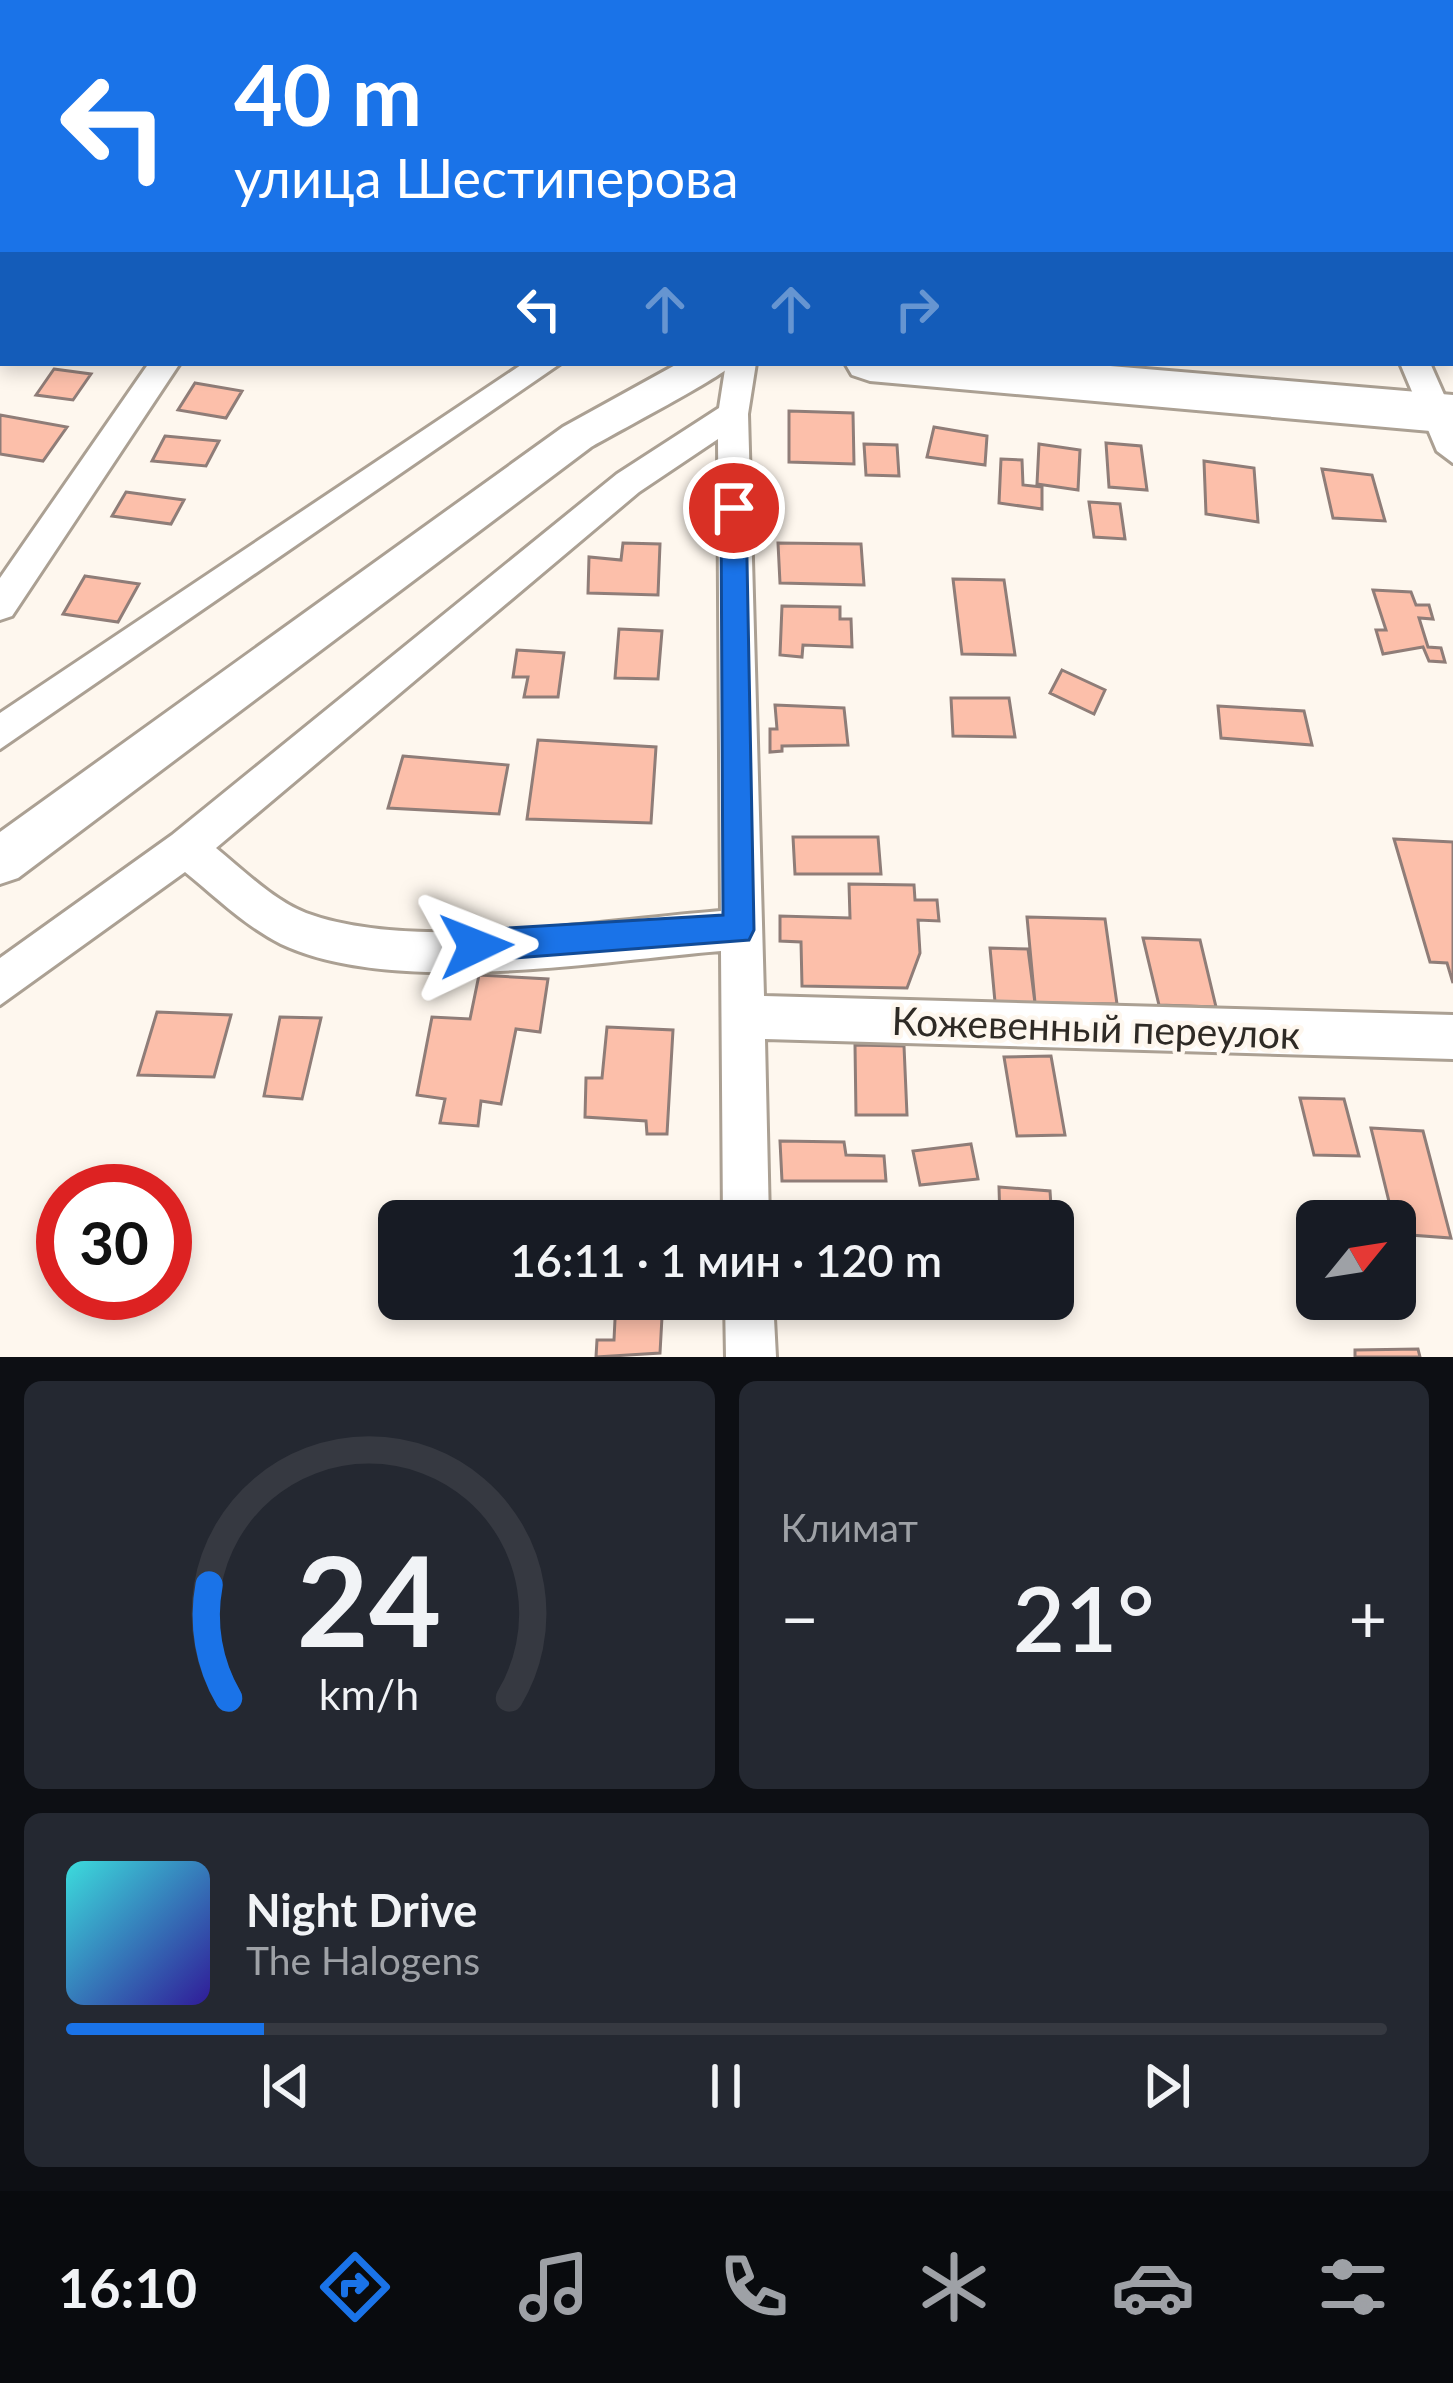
<!DOCTYPE html>
<html lang="ru">
<head>
<meta charset="utf-8">
<style>
  :root { --surface:#171b24; --page:#242831; --text:#f1f3f6; --muted:#9ea1a6; --line:#363941; --accent:#1a73e8 }
  body { margin:0; font-family:Lato,sans-serif; background:var(--page); color:var(--text); height:100vh; display:flex; flex-direction:column; font-size:45px; white-space:nowrap }
  * { box-sizing:border-box; margin:0 }
  p { font-size:39px; color:var(--muted) }
  .icon { flex:none; width:66px; height:66px; fill:none; stroke:currentColor; stroke-width:2; stroke-linecap:round; stroke-linejoin:round }
  .map { position:relative; height:1357px; overflow:hidden }
  .details { display:flex; flex-direction:column; gap:24px; padding:24px; background:#0d0f14; flex:1 }
  .details>* { flex:none }
  .top-card { position:absolute; left:0px; top:0px; width:1455px; height:366px; box-shadow:0 6px 18px #0003; background:#1a73e8; color:#fff; overflow:hidden }
  .needle { width:78px; rotate:60deg }
  .fabs { position:absolute; left:1296px; top:1200px; display:grid; gap:24px }
  .fabs a { display:grid; place-items:center; width:120px; height:120px; border-radius:18px; background:var(--surface); box-shadow:0 6px 18px #0003; font-size:60px }
  .speed { position:absolute; left:36px; top:1164px; display:flex; gap:24px; font-size:60px; font-weight:700; text-align:center }
  .speed>* { display:grid; place-content:center; width:156px; height:156px; border-radius:50%; background:var(--surface); box-shadow:0 6px 18px #0003; line-height:1 }
  .speed .limit { border:18px solid #d22; background:#fff; color:#111 }
  .pin { position:absolute; display:grid; place-items:center; width:102px; height:102px; color:#fff; margin:-51px; border:6px solid #fff; border-radius:50%; box-shadow:0 3px 12px #0007 }
  .me { position:absolute; width:132px; margin:-66px; rotate:88deg; stroke-linejoin:round; filter:drop-shadow(0 0 9px #0008) }
  .turn { display:flex; align-items:center; gap:42px; height:252px; padding:0 36px; font-size:54px }
  .turn .icon { width:156px; height:156px; stroke-width:2.5 }
  .turn b { display:block; font-size:84px; line-height:102px }
  .lanes { display:flex; align-items:center; height:114px; padding:0 36px; background:#0003; justify-content:center; gap:60px; direction:ltr }
  .lanes .off { opacity:.35 }
  .big { font-size:90px; font-weight:600; line-height:1.1 }
  .details .tile { flex:1; display:flex; flex-direction:column; justify-content:center; gap:18px; min-width:0; padding:0 42px; border-radius:18px; background:var(--page) }
  .details .dial { align-items:center; gap:0 }
  .dial svg { height:312px; overflow:visible; fill:none; stroke:var(--line); stroke-width:7; stroke-linecap:round; text-anchor:middle }
  .dial text { fill:var(--text); stroke:none }
  .song { display:flex; align-items:center; gap:36px }
  .cover { width:144px; height:144px; border-radius:18px; background:linear-gradient(135deg,hsl(180 70% 55%),hsl(250 70% 35%)) }
  .played { height:12px; border-radius:6px; background:linear-gradient(90deg,var(--accent) 15%,var(--line) 15%) }
  .keys { display:flex; justify-content:space-around; direction:ltr }
  .heat { display:flex; justify-content:space-between; align-items:center; font-size:66px; direction:ltr }
  .details .tiles { flex:1; display:grid; gap:24px; grid-template-columns:1fr 1fr }
  .tile:last-child { grid-column:span 2 }
  .trip { position:absolute; left:378px; top:1200px; width:696px; height:120px; border-radius:18px; background:var(--surface); box-shadow:0 6px 18px #0003; font-weight:600; line-height:120px; text-align:center }
  .dock { display:flex; height:192px; justify-content:space-around; align-items:center; background:#090b0e; color:var(--muted) }
  .dock .icon { width:84px; height:84px }
  .dock .active { color:var(--accent) }
  .dock b { font-size:54px; color:var(--text) }
  .map>svg:first-child { display:block }
  .building { fill:#fcbfaa; stroke:#8f7d78; stroke-width:3 }
  .lines { fill:none; stroke-linecap:round; stroke-linejoin:round }
  .minor-casing { stroke:#aba093; stroke-width:6 }
  .tertiary-casing { stroke:#aba093; stroke-width:6 }
  .primary-casing { stroke:#aba093; stroke-width:6 }
  .minor { fill:#fff; fill-rule:evenodd }
  .tertiary { fill:#fff; fill-rule:evenodd }
  .primary { fill:#fff; fill-rule:evenodd }
  .route { fill:#1a73e8; stroke:#114b97; stroke-width:3 }
  .labels { text-anchor:middle; dominant-baseline:central; stroke-width:9; stroke-linejoin:round; paint-order:stroke }
  .street-label { font-size:39px; fill:#2e2a25; stroke:#fef7ee }
</style>
</head>
<body>
<div class="map">
<svg width="1453" height="1357" viewBox="0 0 1453 1357">
  <rect width="100%" height="100%" fill="#fef7ee"/>
  <path class="building" d="M54 369 91 374 73 400 36 395Z
    M195 383 242 391 226 418 178 410Z
    M789 411 853 413 854 464 789 462Z
    M0 415 67 427 43 461 0 454Z
    M934 427 987 436 985 465 927 457Z
    M165 436 219 441 206 466 152 461Z
    M1106 443 1141 446 1147 490 1109 487Z
    M864 444 897 445 899 476 866 475Z
    M1039 444 1080 450 1078 490 1037 484Z
    M1001 459 1022 460 1023 485 1042 487V509L999 503Z
    M1204 461 1254 468 1258 522 1206 514Z
    M1322 469 1372 475 1385 521 1333 518Z
    M126 492 184 500 171 524 112 516Z
    M1089 502 1120 504 1125 539 1094 537Z
    M623 543 660 544 658 595 588 593 589 557 621 560Z
    M778 543 861 544 864 585 780 583Z
    M85 576 139 584 118 622 63 614Z
    M953 579 1004 580 1015 655 962 654Z
    M1373 590 1411 592 1416 605H1429L1433 619 1419 618 1428 647 1441 648 1445 662 1429 661 1423 647 1383 654 1376 630H1386Z
    M782 606 840 607V619H851L852 647 803 645 802 657 780 655Z
    M619 629 662 631 658 679 615 678Z
    M517 650 564 653 558 697H524L528 677H513Z
    M1062 670 1105 690 1094 714 1050 693Z
    M951 698H1009L1015 737 953 736Z
    M775 705 844 708 848 745 782 746V751L770 752V729H777Z
    M1218 706 1304 711 1312 745 1221 738Z
    M538 740 656 747 651 823 527 819Z
    M403 756 508 765 499 814 388 808Z
    M793 837H878L881 874H795Z
    M1394 839 1453 842V983L1447 963 1430 962Z
    M849 884 914 885 915 900H937L939 921 918 920 920 953 907 988 802 986 801 942 780 941V916L850 918Z
    M1027 917 1105 919 1117 1004 1035 1003Z
    M1143 938 1200 940 1216 1007 1159 1005Z
    M990 948 1028 949 1035 1003 995 1002Z
    M479 975 548 979 540 1032 516 1029 501 1104 481 1101 478 1126 440 1123 445 1099 417 1095 432 1017 470 1019Z
    M157 1012 231 1015 214 1077 138 1075Z
    M280 1017 321 1018 302 1099 264 1096Z
    M607 1027 673 1030 667 1134H647L646 1121 585 1117 586 1078H602Z
    M855 1045 904 1046 907 1115H856Z
    M1051 1056 1065 1135 1017 1136 1004 1057Z
    M1300 1098 1344 1099 1359 1156 1314 1155Z
    M1371 1128 1423 1131 1451 1238 1397 1234Z
    M780 1141 844 1142 846 1155 884 1156 886 1181H782Z
    M971 1144 978 1179 920 1185 913 1151Z
    M999 1187 1050 1191 1052 1221H1000Z
    M929 1216V1221H847V1217Z
    M616 1299H663L660 1353 596 1357 597 1340H614Z
    M1418 1349 1420 1357H1355V1350Z"/>
  <g class="lines">
    <g class="minor-casing">
      <path id="minor" d="M750 0H772V3H750Z
        M1244 0H1266L1268 3H1246Z
        M149 363H180L12 616 0 620V578Z
        M524 363H561L0 749V713Z
        M726 363H756L748 414 764 996 1453 1015V1059L765 1039 769 1221H723L721 951C598 961 393 997 281 944 245 926 216 897 185 872L0 1005V958L172 835 617 474 719 408ZM718 439 721 911C605 920 414 953 306 913 273 900 243 870 216 848L639 492Z
        M1400 363H1430L1453 415V463L1437 451Z
        M725 1299H773L776 1357H726Z"/>
    </g>
    <g class="tertiary-casing">
      <path id="tertiary" d="M679 363H734C726 375 613 434 591 447L18 878 0 884V832L563 427Z"/>
    </g>
    <g class="primary-casing">
      <path id="primary" d="M0 210H3V238H0Z
        M845 363H1075L1453 395V433L870 381 852 375Z"/>
    </g>
    <use href="#minor" class="minor"/>
    <use href="#tertiary" class="tertiary"/>
    <use href="#primary" class="primary"/>
  </g>
  <path class="route" d="M734 498 746 508 754 930 749 940 476 961 464 956 460 946 464 935 476 930 723 915 721 508Z"/>
  <g class="labels">
    <g class="street-label">
      <text transform="translate(1096 1027) rotate(2)">Кожевенный переулок</text>
    </g>
  </g>
</svg>
<div class="fabs">
<a><svg class="needle" viewBox="-14 -14 28 28"><path d="M0-13l5 13h-10z" fill="#e53935"/><path d="M0 13l5-13h-10z" fill="#9ea1a6"/></svg></a>
</div>
<div class="speed"><div class="limit">30</div></div>
<div class="pin" style="left:734px;top:508px;background:#d93025"><svg class="icon" aria-label="arrive" viewBox="0 0 24 24"><path d="M6 21V4h12l-3 4 3 4H6"/></svg></div>
<svg class="me" style="left:476px;top:946px" viewBox="-20 -20 40 40"><path d="M0-17L14 15 0 8-14 15z" fill="#1a73e8" stroke="#fff" stroke-width="4"/></svg>
<div class="trip">16:11 · 1 мин · 120 m</div>
<div class="top-card">
<div class="turn"><svg class="icon" aria-label="left" viewBox="0 0 24 24"><path d="M17 20v-9H6M10 6l-5 5 5 5"/></svg><div><b>40 m</b>улица Шестиперова</div></div>
<div class="lanes"><svg class="icon" aria-label="left" viewBox="0 0 24 24"><path d="M17 20v-9H6M10 6l-5 5 5 5"/></svg><svg class="icon off" aria-label="ahead" viewBox="0 0 24 24"><path d="M12 20V5M6 11l6-6 6 6"/></svg><svg class="icon off" aria-label="ahead" viewBox="0 0 24 24"><path d="M12 20V5M6 11l6-6 6 6"/></svg><svg class="icon off" aria-label="right" viewBox="0 0 24 24"><path d="M7 20v-9h11M14 6l5 5-5 5"/></svg></div>
</div>
</div>
<section class="details">
<div class="tiles">
<div class="tile dial"><svg viewBox="0 0 100 80">
<path d="M14 69A42 42 0 1 1 86 69"/>
<path d="M14 69A42 42 0 0 1 9 40" stroke="#1a73e8"/>
<text x="50" y="56" font-size="32" font-weight="700">24</text>
<text x="50" y="72" font-size="11">km/h</text>
</svg></div>
<div class="tile"><p>Климат</p>
<div class="heat"><a>−</a><b class="big">21°</b><a>+</a></div>
</div>
<div class="tile">
<div class="song"><i class="cover"></i><div><b>Night Drive</b><p>The Halogens</p></div></div>
<div class="played"></div>
<div class="keys"><svg class="icon" aria-label="previous" viewBox="0 0 24 24"><path d="M18 5L8 12l10 7zM5 5v14"/></svg><svg class="icon" aria-label="pause" viewBox="0 0 24 24"><path d="M8 5v14M16 5v14"/></svg><svg class="icon" aria-label="next" viewBox="0 0 24 24"><path d="M6 5l10 7-10 7zM19 5v14"/></svg></div>
</div>
</div>
</section>
<nav class="dock">
<b>16:10</b>
<svg class="icon active" aria-label="directions" viewBox="0 0 24 24"><path d="M12 3l9 9-9 9-9-9zM9 14v-3h6M13 9l2 2-2 2"/></svg>
<svg class="icon" aria-label="music" viewBox="0 0 24 24"><path d="M9 18V5l10-2v13"/><circle cx="6" cy="18" r="3"/><circle cx="16" cy="16" r="3"/></svg>
<svg class="icon" aria-label="phone" viewBox="0 0 24 24"><path d="M5 4h4l2 5-3 2q2 4 5 5l2-3 5 2v4C11 20 4 13 5 4z"/></svg>
<svg class="icon" aria-label="climate" viewBox="0 0 24 24"><path d="M12 3v18M4 7l16 10M4 17L20 7"/></svg>
<svg class="icon" aria-label="car" viewBox="0 0 24 24"><path d="M5 17H2v-5l4-1 3-4h7l3 4 3 1v5h-3M9 17h6M6 11h13"/><circle cx="7" cy="17" r="2"/><circle cx="17" cy="17" r="2"/></svg>
<svg class="icon" aria-label="filters" viewBox="0 0 24 24"><path d="M4 7h16M4 17h16"/><circle cx="9" cy="7" r="2"/><circle cx="15" cy="17" r="2"/></svg>
</nav>
</body>
</html>
